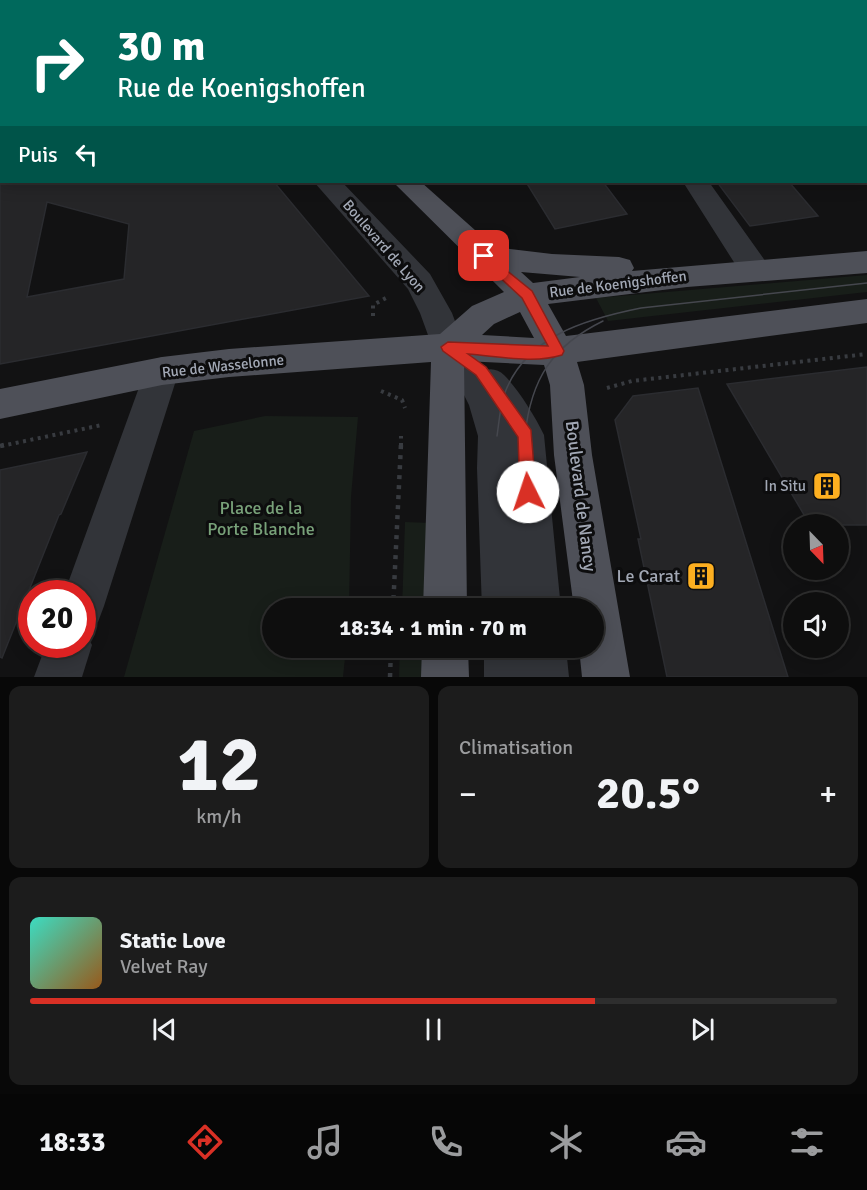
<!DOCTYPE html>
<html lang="fr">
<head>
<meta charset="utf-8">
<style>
  :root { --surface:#0e0e0e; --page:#1c1c1c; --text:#f1f3f6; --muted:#9b9c9e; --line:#2e2e2e; --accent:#d93025 }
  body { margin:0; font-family:Signika,sans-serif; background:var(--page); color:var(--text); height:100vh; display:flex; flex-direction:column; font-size:22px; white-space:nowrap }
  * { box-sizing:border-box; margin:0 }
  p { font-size:20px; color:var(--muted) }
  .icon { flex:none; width:33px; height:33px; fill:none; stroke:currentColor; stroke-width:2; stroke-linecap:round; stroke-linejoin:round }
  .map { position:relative; height:677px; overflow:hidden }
  .sheet { display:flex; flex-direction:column; gap:9px; padding:9px; background:#080808; flex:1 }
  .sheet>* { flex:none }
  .top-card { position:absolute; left:0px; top:0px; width:867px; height:183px; box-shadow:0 3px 15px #0003,0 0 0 2px var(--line); background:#00695c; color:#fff; overflow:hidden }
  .needle { width:39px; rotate:157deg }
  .controls { position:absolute; left:783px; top:514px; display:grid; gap:12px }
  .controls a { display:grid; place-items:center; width:66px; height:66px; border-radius:50%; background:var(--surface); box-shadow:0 3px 15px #0003,0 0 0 2px var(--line); font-size:30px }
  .speed { position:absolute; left:18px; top:580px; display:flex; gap:12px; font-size:30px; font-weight:700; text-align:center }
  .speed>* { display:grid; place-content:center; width:78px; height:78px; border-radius:50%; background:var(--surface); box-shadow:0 3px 15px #0003,0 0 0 2px var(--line); line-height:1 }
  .speed .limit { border:9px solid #d22; background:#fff; color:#111 }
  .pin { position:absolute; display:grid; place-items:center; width:51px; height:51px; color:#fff; margin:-26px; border-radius:12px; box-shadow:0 3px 9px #0006 }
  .me { position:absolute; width:66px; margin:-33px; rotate:356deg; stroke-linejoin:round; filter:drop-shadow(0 0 4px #0008) }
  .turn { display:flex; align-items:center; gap:21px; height:126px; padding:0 18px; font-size:27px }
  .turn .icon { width:78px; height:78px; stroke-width:2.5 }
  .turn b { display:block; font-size:42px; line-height:51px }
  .then { display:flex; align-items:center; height:57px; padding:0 18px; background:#0003; gap:12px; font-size:22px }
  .big { font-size:45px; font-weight:700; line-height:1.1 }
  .sheet .widget { flex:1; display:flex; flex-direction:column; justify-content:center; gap:9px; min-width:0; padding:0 21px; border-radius:12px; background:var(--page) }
  .sheet .dial { align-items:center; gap:0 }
  .dial b { font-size:78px; line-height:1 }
  .song { display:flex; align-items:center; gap:18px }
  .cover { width:72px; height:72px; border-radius:9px; background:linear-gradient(135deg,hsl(170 70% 55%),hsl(30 70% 35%)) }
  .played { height:6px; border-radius:3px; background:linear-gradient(90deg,var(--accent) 70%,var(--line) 70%) }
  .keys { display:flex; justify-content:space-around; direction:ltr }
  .heat { display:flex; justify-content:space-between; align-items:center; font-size:33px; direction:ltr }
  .sheet .tiles { flex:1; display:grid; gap:9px; grid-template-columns:1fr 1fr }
  .widget:last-child { grid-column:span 2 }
  .trip { position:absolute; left:262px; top:598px; width:342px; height:60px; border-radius:30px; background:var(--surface); box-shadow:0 3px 15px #0003,0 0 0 2px var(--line); font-weight:700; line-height:60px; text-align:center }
  .menu { display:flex; height:96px; justify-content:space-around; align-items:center; background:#060606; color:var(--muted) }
  .menu .icon { width:42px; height:42px }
  .menu .selected { color:var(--accent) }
  .menu b { font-size:27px; color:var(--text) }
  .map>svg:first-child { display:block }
  .green { fill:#181e19 }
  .building { fill:#252527; stroke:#2b2c30; stroke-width:1.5; fill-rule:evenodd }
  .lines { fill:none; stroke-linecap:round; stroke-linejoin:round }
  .path-far1 { stroke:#383b40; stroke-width:4; stroke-dasharray:3 4.5; stroke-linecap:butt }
  .path { stroke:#383b40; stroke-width:4.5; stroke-dasharray:4 6; stroke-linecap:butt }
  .minor { fill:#323439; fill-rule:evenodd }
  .major { fill:#4e5058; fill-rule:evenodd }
  .tram { stroke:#45474e; stroke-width:1.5 }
  .rail-casing { stroke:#45474e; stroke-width:4.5 }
  .rail { stroke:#0d0d0e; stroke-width:3; stroke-dasharray:8; stroke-linecap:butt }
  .route { fill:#d93025; stroke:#8d1f18; stroke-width:1.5 }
  .labels { text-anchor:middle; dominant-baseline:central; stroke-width:6; stroke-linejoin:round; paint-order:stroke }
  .street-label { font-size:15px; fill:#a2a8b5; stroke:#0d0d0e }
  .poi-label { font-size:15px; fill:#a2a8b5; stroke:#0d0d0e; text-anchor:end }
  .near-street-label { font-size:18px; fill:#a2a8b5; stroke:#0d0d0e }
  .near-park-label { font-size:18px; fill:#78a179; stroke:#0d0d0e }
  .near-poi-label { font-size:18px; fill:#a2a8b5; stroke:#0d0d0e; text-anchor:end }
</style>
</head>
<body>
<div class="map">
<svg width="867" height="677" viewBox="0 0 867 677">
  <rect width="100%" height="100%" fill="#121213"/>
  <path class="green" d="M867 275V292L608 321 596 298Z
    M265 416 358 417 351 497 349 609H273V648H346L343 677H124L194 431Z
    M405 522 431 523 430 609H402Z
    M400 648H429V677H399Z"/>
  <path class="building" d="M0 182H274L369 296 0 364ZM47 202 129 224 124 279 27 297Z
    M526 182H603L627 214 555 229Z
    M717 182H789L818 216 750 226Z
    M867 367V525H810L727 384Z
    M698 388 788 677H667L638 539H641L615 420 633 396Z
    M87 452 61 514 59 515 2 658 0 657V470Z"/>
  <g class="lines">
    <path class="path-far1" d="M373 316V305L386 298
      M607 388 632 381 867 354
      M381 391 402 400 405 408
      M1 446 102 425
      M401 446V436"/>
    <path class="path" d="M0 446 8 444
      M393 609 401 444
      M390 677 391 648"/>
    <path class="minor" d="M208 0H226L227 2H208Z
      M375 0H404L374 2Z
      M534 0H553L554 2H535Z
      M0 50H2V62H0Z
      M314 182H342L430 274 452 313 462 340 486 370C492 368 499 370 504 375 518 389 535 416 544 435L561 609H482L477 468 478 436 469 405 462 391 436 357 420 313 408 289Z
      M683 182H709L766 262 770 270 766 278 755 281 744 278Z
      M162 357 174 361 179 371 104 606 98 622 83 628 92 645 82 677H34L46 645H82V594H64L145 371 150 361Z
      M484 648H566L569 677H484Z"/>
    <path class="major" d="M153 0H171L172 2H153Z
      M393 182H421L494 247 552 254 619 257 630 260 634 268 632 271 867 251V273L687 287 548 304 566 336 867 299V323L577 362 584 385 592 455 630 677H582L579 648H594V609H574L554 455 550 385 544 365 464 361 467 609H423L431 362 229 377 162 385 0 419V389L162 357 229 349 440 334 472 306 504 292ZM521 272 580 277 533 283ZM520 312 534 338 482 335 494 324Z
      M422 648H468L469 677H421Z"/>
    <path class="tram" d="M525 435C531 379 552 346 603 321
      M497 436C499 423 500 407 504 395 525 336 586 319 641 308L867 283"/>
    <g class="rail-casing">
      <path id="rail" d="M692 0 694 2
        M707 0 709 2"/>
    </g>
    <use href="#rail" class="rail"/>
  </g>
  <path class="route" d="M484 252 532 291 564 351 562 355C534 364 497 356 468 354L486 367 531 430 536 492 534 498 528 500 523 498 520 492 518 437 476 375 443 351 441 347 448 342 548 346 522 298 480 259V253Z"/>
  <defs>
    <g id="building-square" transform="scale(1.5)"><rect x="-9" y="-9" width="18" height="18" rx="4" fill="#fdaf20" stroke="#0d0d0e"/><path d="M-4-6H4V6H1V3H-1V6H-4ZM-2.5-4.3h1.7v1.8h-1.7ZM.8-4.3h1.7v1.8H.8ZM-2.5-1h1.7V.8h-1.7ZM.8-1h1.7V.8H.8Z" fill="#111"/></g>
  </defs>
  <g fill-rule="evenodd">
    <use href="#building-square" x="827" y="486"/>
    <use href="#building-square" x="701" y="576"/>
  </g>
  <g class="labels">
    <g class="street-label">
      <text transform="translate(384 246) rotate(49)">Boulevard de Lyon</text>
      <text transform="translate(618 284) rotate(-7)">Rue de Koenigshoffen</text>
      <text transform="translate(223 366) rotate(-6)">Rue de Wasselonne</text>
    </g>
    <g class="poi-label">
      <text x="806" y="486">In Situ</text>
    </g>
    <g class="near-street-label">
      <text transform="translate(581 496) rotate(83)">Boulevard de Nancy</text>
    </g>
    <g class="near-park-label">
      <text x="261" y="508">Place de la<tspan x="261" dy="21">Porte Blanche</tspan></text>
    </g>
    <g class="near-poi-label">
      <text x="680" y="576">Le Carat</text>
    </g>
  </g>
</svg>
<div class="controls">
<a><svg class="needle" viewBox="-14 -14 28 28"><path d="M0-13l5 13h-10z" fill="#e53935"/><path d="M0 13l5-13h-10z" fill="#9b9c9e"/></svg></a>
<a><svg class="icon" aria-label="sound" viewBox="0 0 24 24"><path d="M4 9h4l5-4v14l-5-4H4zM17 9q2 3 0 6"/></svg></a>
</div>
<div class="speed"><div class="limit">20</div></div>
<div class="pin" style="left:484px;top:256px;background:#d93025"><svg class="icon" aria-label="arrive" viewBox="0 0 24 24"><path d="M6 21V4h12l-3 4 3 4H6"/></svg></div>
<svg class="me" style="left:528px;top:492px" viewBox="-20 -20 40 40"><circle r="19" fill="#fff"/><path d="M0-13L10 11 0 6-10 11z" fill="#d93025"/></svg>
<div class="trip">18:34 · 1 min · 70 m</div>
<div class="top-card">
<div class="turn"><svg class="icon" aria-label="right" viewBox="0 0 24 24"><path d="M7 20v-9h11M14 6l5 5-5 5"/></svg><div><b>30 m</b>Rue de Koenigshoffen</div></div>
<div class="then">Puis<svg class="icon" aria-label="left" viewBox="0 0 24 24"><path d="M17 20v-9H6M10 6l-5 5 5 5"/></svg></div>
</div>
</div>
<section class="sheet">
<div class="tiles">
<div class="widget dial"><b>12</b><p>km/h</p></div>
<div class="widget"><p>Climatisation</p>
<div class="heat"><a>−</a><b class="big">20.5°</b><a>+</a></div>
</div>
<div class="widget">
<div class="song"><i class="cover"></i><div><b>Static Love</b><p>Velvet Ray</p></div></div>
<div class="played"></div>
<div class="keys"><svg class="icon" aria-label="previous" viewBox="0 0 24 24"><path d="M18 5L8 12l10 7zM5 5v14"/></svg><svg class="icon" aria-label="pause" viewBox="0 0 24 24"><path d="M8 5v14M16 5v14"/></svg><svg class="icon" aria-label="next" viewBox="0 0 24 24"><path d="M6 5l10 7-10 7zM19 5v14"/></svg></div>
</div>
</div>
</section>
<nav class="menu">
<b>18:33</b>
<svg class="icon selected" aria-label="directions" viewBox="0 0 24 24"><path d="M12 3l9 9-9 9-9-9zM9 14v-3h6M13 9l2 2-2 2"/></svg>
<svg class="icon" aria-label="music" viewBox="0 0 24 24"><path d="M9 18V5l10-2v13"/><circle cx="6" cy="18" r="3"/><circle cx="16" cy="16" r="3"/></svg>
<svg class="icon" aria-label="phone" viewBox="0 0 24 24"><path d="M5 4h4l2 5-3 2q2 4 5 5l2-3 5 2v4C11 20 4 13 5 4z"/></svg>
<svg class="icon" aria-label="climate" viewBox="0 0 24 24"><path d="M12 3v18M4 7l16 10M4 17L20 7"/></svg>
<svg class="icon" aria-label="car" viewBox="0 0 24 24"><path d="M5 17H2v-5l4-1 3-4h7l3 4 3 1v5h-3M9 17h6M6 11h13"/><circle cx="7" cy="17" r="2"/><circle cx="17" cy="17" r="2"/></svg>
<svg class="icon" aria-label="filters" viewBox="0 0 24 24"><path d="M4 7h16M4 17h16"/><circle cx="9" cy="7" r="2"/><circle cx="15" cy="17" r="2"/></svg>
</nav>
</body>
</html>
